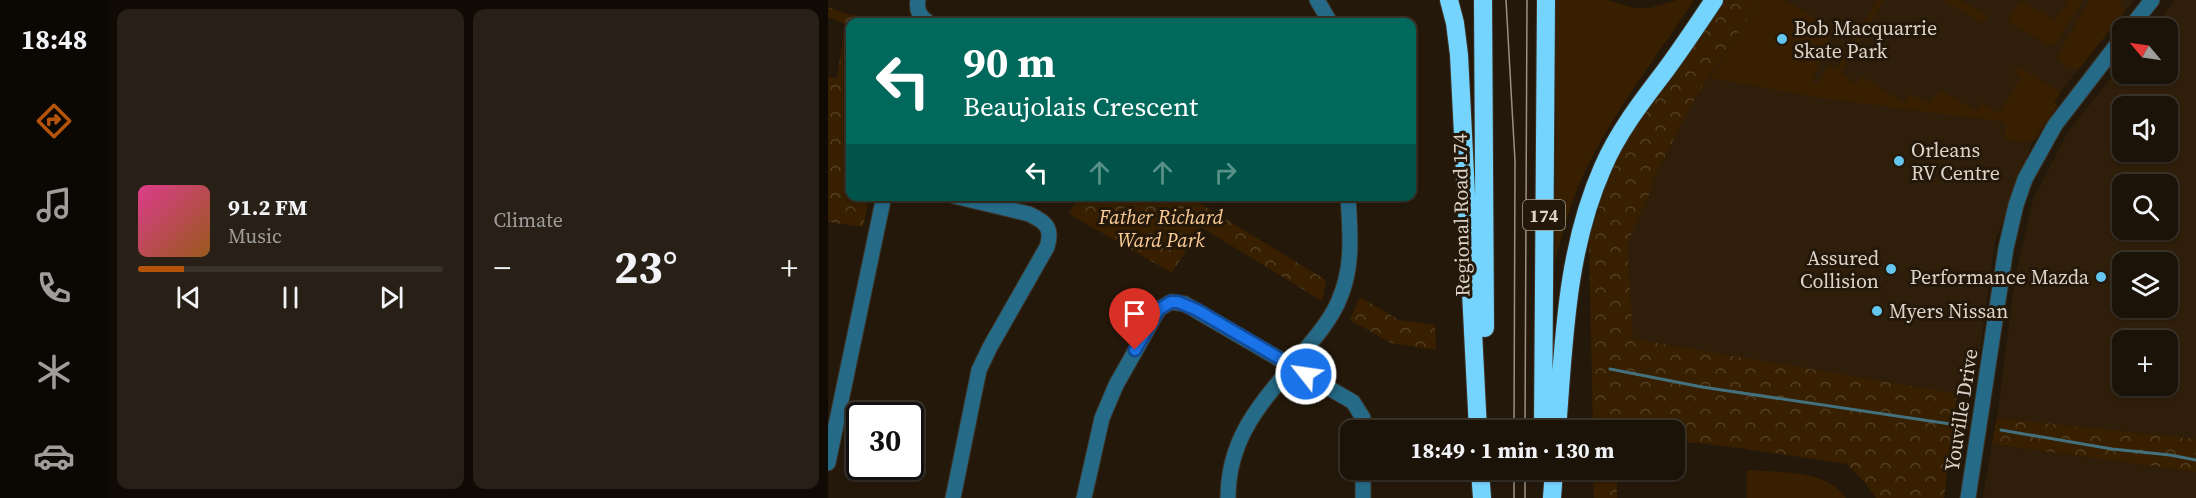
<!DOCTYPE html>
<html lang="en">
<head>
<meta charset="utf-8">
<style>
  :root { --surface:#1b1208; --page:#282016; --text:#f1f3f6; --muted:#a09e9c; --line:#393229; --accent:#b45309 }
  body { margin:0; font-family:"Source Serif 4",serif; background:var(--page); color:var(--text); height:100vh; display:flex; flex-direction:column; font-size:22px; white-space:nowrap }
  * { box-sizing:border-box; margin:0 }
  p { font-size:20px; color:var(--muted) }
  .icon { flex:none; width:33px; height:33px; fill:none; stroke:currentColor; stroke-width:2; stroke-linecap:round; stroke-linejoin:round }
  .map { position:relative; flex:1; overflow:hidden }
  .details { display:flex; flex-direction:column; gap:9px; padding:9px; background:#0f0a04; width:720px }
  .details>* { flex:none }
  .top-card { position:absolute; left:18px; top:18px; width:570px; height:183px; border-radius:12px; box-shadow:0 2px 4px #0004,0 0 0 2px var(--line); background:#00695c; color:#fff; overflow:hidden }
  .needle { width:39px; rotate:299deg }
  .buttons { position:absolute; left:1284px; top:18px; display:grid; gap:12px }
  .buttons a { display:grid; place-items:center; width:66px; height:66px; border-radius:12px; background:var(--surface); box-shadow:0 2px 4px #0004,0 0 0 2px var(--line); font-size:30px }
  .speed { position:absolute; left:18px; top:402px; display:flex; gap:12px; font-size:30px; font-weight:700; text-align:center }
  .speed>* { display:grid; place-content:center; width:78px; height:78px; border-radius:50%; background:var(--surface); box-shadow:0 2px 4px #0004,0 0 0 2px var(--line); line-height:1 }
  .speed .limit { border:3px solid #111; border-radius:9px; background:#fff; color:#111 }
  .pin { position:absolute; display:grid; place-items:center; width:51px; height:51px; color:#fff; margin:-62px -26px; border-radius:50% 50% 50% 0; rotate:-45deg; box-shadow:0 0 6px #0007 }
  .pin .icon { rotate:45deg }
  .me { position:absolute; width:66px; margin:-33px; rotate:300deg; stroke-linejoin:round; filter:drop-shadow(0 0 4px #0008) }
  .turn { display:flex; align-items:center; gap:21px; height:126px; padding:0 18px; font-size:27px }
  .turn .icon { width:78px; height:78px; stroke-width:2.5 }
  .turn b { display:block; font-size:42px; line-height:51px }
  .lanes { display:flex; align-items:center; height:57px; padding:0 18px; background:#0003; justify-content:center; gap:30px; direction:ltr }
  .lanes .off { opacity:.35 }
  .big { font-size:45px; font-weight:700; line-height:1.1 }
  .details .card { flex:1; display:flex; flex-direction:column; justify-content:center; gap:9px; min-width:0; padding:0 21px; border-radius:12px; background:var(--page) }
  .song { display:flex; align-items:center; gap:18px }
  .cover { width:72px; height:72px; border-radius:9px; background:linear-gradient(135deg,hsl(330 70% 55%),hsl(30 70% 35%)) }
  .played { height:6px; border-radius:3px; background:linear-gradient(90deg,var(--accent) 15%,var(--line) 15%) }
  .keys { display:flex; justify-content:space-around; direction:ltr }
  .heat { display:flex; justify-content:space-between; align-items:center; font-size:33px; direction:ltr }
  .details .tiles { flex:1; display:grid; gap:9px; grid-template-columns:repeat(2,1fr) }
  .trip { position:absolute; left:512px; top:420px; width:345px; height:60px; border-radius:12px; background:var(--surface); box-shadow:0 2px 4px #0004,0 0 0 2px var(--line); font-weight:700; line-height:60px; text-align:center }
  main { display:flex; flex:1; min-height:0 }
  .tabs { display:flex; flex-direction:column; width:108px; justify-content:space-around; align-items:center; background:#0b0703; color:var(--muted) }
  .tabs .icon { width:42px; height:42px }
  .tabs .selected { color:var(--accent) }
  .tabs b { font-size:27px; color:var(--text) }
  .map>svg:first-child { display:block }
  .built { fill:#2e1e0a; fill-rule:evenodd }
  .green { fill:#371f00 }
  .forest { fill:url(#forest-crowns) }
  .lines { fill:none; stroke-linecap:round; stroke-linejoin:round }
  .stream { stroke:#43717e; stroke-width:3 }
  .minor-casing { stroke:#3e3225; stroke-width:17 }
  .highway-casing { stroke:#3e3225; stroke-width:20 }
  .minor { stroke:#256a86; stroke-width:15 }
  .highway { stroke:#75d4fe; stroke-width:18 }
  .tram { stroke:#9a9185; stroke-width:1.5 }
  .route-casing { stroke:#114b97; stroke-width:15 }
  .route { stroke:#1a73e8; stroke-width:10 }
  .poi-dot { fill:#64c5ee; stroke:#24180a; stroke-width:2 }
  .labels { text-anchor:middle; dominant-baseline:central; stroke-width:6; stroke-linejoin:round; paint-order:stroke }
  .shield { fill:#24180a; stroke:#a59c90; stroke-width:1.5 }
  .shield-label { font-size:18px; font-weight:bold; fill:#dcd4ca }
  .poi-label { font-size:20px; fill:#dcd4ca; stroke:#24180a; text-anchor:start }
  .street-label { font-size:20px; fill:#dcd4ca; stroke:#24180a }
  .park-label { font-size:20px; font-style:italic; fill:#fccd96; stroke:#24180a }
</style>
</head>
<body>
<main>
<nav class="tabs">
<b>18:48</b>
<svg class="icon selected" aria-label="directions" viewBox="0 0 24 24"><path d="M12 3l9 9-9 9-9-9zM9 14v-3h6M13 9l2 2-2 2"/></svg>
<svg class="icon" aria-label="music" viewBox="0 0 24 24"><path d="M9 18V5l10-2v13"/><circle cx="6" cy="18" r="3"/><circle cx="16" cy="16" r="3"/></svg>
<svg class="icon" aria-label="phone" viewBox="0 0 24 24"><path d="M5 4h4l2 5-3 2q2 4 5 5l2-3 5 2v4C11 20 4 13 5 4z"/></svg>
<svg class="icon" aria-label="climate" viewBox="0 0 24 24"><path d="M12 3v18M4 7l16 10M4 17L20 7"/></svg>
<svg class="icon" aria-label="car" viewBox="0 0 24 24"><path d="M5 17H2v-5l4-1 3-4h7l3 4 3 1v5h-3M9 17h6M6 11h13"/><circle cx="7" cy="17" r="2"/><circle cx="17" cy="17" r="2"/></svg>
</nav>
<section class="details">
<div class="tiles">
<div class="card">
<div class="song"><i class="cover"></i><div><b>91.2 FM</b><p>Music</p></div></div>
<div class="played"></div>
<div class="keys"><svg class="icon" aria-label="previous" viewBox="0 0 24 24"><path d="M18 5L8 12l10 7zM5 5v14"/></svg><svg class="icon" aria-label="pause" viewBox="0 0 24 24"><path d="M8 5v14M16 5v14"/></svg><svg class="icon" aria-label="next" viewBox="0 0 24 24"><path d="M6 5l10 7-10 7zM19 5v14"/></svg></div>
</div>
<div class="card"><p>Climate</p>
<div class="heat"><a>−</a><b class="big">23°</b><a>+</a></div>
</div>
</div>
</section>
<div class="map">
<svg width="1368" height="498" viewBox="0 0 1368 498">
  <defs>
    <pattern id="forest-crowns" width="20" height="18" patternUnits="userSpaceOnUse" patternTransform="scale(1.5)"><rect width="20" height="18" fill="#371f00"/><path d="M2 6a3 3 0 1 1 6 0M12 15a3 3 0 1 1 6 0" fill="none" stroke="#533f24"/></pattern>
  </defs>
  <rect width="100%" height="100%" fill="#24180a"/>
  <path class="built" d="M917 0H1306L1235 89 1209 130 1167 242 1145 399 794 346 795 238 816 184Z
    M1347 0H1368V439L1169 418 1187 278 1205 199 1240 131 1294 65V74H1340V28H1325ZM1294 106H1340V152H1294ZM1294 184H1340V230H1294ZM1294 262H1340V308H1294ZM1294 340H1340V386H1294Z
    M1164 444 1368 472V498H1155Z"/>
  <path class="green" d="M728 0H780L806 8H822L849 0H866C826 61 779 120 750 187 740 211 734 237 727 261Z
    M932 0H957L1005 29 984 83H990L1000 65 1008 69 1049 0H1056L1013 72 1020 77 1021 80 1029 84 1033 76 1076 103 1081 94 1101 103 1113 90 1149 111 1154 103 1171 113 1193 77 1186 72 1189 67 1229 89 1232 93 1226 102 1230 105 1207 140C1198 142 1184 143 1176 137L1178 135 1177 122 994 98 882 78Z
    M1116 0H1133L1160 16 1156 22H1152Z
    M1238 0H1255L1228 44 1220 45 1184 24 1179 23 1192 1 1228 20 1239 3Z
    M1261 0H1292L1297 11 1251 69C1241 69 1234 65 1229 57Z
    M919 470C951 473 997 468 1018 498H919Z"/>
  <path class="forest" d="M897 0H932L870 93 825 179 822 192 799 244 805 339 1129 394 1116 498H1048L1039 485 1019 464 919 449 871 443H846V430H765L761 238 785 164 807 128Z
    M0 7 19 14 72 22H22V196L41 197 35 227 0 222V77L9 78 17 24 0 17Z
    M250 197H361L498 280 494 301 373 227 344 273 241 214Z
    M532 297 571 320 607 325 608 350 563 343 522 320Z
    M1169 418 1368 439V472L1164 444Z
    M765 470H789V498H766Z"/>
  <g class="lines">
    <path class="stream" d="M782 369 874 387 1129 425
      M1173 430 1284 449 1342 455 1368 460"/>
    <g class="minor-casing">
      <path id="minor" d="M90 0C88 10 92 17 100 22
        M489 0 502 22
        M1302 28 1324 0
        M0 463 56 196
        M125 498 151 370 162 347 219 247C225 228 218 222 201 214L126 196
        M256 498 274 418 288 385 331 309 343 302 357 304 525 402 535 418V430
        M400 498C400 430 442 395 481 345 493 331 504 317 511 300 526 266 522 232 520 196
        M535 498V470
        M1140 498 1178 248 1188 205 1197 179 1227 125 1294 38"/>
    </g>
    <g class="highway-casing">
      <path id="highway" d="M621 0 627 23 631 55 650 430
        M655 0 657 328
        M715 430 718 0
        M729 430C736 341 738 250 775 167 790 132 814 101 837 71 854 48 870 24 886 0
        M652 470 654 498
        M724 498 726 470"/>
    </g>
    <use href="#minor" class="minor"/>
    <use href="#highway" class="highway"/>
    <path class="tram" d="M678 0 687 161 686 430
      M697 430 699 0
      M686 498V470
      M697 498V470"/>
  </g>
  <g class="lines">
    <g class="route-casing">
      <path id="route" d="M307 350 331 309 343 302H350L369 310 478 374"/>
    </g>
    <use href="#route" class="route"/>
  </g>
  <g class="poi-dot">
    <circle cx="954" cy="39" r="6"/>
    <circle cx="1071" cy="161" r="6"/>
    <circle cx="1063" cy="269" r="6"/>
    <circle cx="1273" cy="277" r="6"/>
    <circle cx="1049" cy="311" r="6"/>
  </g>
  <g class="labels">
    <rect class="shield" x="695" y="200" width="42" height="30" rx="4.5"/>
    <g class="shield-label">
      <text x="716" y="215">174</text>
    </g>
    <g class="poi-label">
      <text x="966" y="28">Bob Macquarrie<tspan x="966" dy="23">Skate Park</tspan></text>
      <text x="1083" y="150">Orleans<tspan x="1083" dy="23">RV Centre</tspan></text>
      <text x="1051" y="258" text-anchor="end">Assured<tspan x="1051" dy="23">Collision</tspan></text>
      <text x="1261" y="277" text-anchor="end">Performance Mazda</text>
      <text x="1061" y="311">Myers Nissan</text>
    </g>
    <g class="street-label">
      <text transform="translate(633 215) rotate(-91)">Regional Road 174</text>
      <text transform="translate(1133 410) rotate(-81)">Youville Drive</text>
    </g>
    <g class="park-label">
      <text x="333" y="217">Father Richard<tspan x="333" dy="23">Ward Park</tspan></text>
    </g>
  </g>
</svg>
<div class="buttons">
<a><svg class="needle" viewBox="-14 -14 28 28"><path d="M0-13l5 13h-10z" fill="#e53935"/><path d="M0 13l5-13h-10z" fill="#a09e9c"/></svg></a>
<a><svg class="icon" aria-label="sound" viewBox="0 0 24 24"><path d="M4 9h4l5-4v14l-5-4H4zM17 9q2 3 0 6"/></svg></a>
<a><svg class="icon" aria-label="search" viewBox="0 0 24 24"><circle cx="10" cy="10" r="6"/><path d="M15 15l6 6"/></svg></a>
<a><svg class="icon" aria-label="layers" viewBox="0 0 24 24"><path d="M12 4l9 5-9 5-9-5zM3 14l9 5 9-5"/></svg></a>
<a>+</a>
</div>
<div class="speed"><div class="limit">30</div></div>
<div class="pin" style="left:307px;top:350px;background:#d93025"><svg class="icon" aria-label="arrive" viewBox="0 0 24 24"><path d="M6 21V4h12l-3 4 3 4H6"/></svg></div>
<svg class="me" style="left:478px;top:374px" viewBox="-20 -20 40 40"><circle r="17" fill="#1a73e8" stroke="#fff" stroke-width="3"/><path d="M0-11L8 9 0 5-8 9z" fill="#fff"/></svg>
<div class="trip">18:49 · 1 min · 130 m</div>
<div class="top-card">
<div class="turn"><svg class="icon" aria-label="left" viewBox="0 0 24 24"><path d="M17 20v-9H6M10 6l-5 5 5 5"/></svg><div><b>90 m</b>Beaujolais Crescent</div></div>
<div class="lanes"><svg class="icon" aria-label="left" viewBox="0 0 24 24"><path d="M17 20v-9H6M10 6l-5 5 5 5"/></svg><svg class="icon off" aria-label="ahead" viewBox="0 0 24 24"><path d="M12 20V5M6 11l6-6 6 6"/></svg><svg class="icon off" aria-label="ahead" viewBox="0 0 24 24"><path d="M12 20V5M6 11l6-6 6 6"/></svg><svg class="icon off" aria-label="right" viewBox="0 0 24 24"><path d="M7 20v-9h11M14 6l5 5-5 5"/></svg></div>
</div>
</div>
</main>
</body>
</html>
